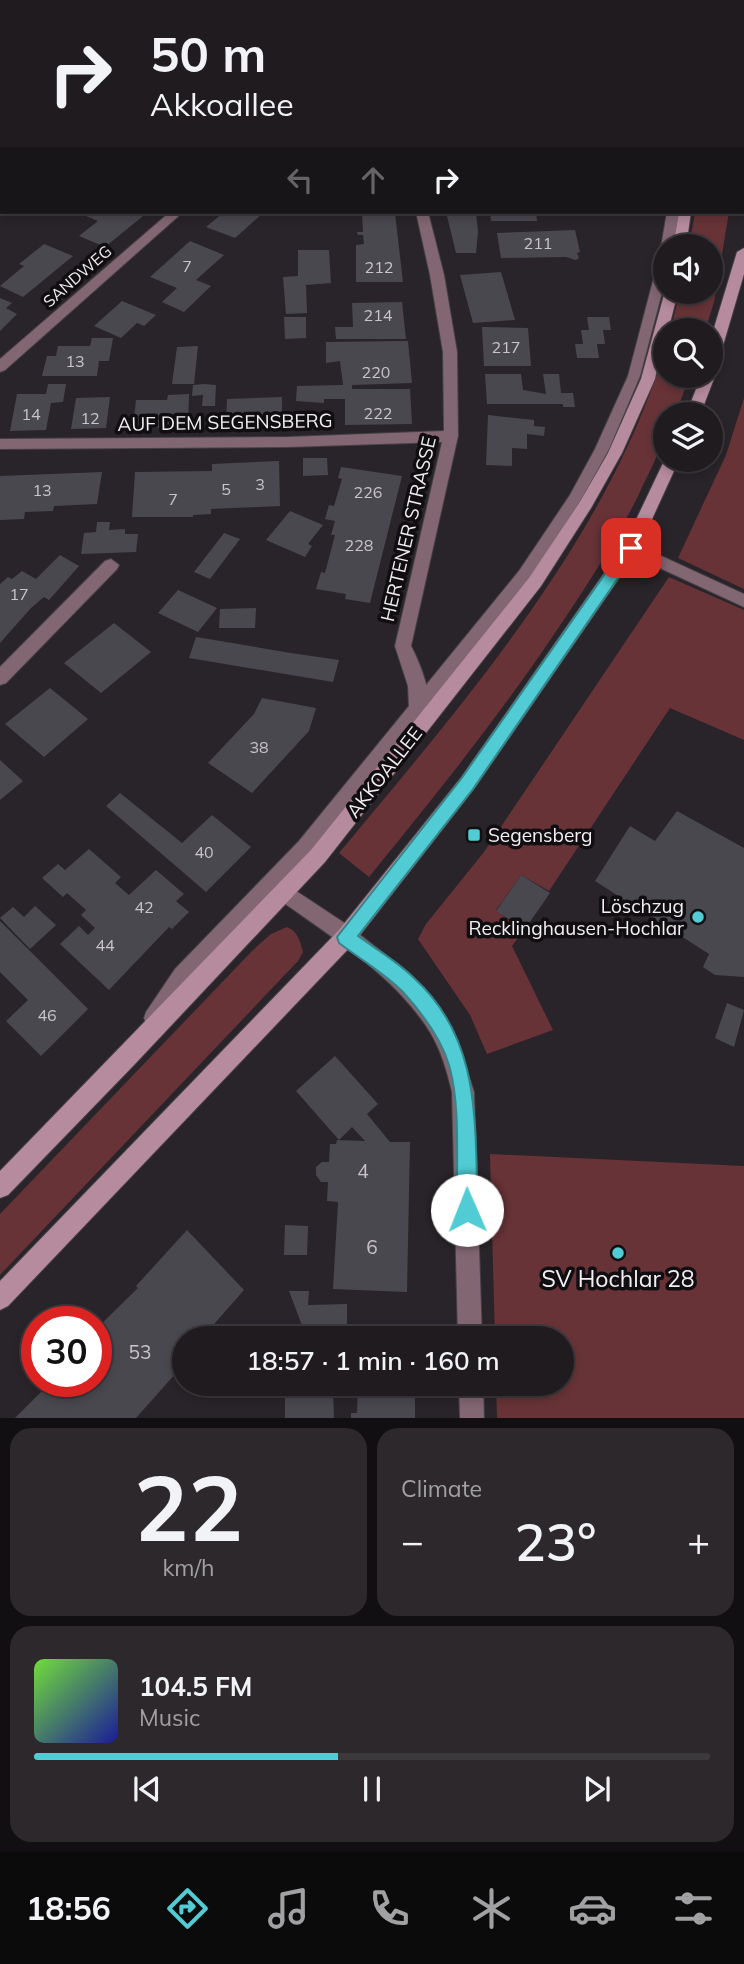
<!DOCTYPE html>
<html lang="en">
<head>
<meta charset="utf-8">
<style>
  :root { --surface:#1f1b1f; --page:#2c282c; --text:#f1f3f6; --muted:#a1a1a4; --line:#3c393d; --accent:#51ccd4 }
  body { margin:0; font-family:Mulish,sans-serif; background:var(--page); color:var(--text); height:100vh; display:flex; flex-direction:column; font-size:26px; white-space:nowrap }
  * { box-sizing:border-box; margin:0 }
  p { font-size:23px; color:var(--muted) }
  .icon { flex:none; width:38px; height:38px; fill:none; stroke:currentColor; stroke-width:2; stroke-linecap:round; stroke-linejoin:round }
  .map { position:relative; height:1418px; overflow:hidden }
  .details { display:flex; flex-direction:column; gap:10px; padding:10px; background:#110f11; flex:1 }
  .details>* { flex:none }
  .hud { position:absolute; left:0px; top:0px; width:746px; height:214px; box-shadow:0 4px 10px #0003,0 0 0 2px var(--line); background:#1f1b1f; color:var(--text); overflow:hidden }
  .tools { position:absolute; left:653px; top:234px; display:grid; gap:14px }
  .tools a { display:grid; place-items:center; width:70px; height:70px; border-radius:50%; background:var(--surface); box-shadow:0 4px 10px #0003,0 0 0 2px var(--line); font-size:35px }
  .speed { position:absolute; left:21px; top:1306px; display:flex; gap:14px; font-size:35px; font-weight:700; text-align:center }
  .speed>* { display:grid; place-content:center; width:91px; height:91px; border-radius:50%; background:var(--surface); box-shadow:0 4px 10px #0003,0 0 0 2px var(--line); line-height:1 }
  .speed .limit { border:10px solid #d22; background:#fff; color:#111 }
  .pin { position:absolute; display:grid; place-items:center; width:60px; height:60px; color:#fff; margin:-30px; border-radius:14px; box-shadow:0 4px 10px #0006 }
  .me { position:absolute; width:77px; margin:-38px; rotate:359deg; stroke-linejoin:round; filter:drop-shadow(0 0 5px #0008) }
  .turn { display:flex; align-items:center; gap:24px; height:147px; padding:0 35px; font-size:32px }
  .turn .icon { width:91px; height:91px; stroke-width:2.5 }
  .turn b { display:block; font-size:49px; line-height:60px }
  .lanes { display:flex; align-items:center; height:66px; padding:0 35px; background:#0003; justify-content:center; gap:35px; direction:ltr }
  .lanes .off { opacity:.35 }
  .big { font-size:52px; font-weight:600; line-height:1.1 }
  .details .card { flex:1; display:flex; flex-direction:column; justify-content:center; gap:10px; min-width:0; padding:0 24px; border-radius:21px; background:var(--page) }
  .details .dial { align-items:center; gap:0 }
  .dial b { font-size:91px; line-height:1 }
  .song { display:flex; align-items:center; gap:21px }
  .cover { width:84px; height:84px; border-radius:10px; background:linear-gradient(135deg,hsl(100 70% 55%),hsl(240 70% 35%)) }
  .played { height:7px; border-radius:4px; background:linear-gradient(90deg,var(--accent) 45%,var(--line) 45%) }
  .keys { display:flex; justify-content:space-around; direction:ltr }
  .heat { display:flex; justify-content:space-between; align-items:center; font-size:38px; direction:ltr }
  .details .tiles { flex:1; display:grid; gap:10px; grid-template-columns:1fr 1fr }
  .card:last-child { grid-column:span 2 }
  .trip { position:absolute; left:172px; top:1326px; width:402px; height:70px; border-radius:35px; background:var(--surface); box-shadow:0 4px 10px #0003,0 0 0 2px var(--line); font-weight:600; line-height:70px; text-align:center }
  .tab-bar { display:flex; height:112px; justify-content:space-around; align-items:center; background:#0c0b0c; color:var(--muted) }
  .tab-bar .icon { width:49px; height:49px }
  .tab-bar .current { color:var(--accent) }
  .tab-bar b { font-size:32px; color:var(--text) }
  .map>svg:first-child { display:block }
  .green { fill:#673337 }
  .building { fill:#4a484f }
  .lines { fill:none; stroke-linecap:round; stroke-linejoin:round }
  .service-casing { stroke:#454045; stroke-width:2 }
  .minor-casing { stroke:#454045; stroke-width:2 }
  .tertiary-casing { stroke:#454045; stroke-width:2 }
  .secondary-casing { stroke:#454045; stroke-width:2 }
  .service { fill:#826672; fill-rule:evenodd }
  .minor { fill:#826672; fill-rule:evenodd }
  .tertiary { fill:#826672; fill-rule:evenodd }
  .secondary { fill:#b68b9d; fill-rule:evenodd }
  .route { fill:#51ccd4; stroke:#35858a; stroke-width:2 }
  .poi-dot { fill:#51ccd4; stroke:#100e10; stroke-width:2.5 }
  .labels { text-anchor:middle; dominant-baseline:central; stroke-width:7; stroke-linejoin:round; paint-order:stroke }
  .number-label { font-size:16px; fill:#c9c5ca }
  .far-street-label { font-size:16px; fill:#f3eff3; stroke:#100e10 }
  .street-label { font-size:19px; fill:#f3eff3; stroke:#100e10 }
  .poi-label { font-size:19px; fill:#f3eff3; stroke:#100e10; text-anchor:start }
  .near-number-label { font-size:19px; fill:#c9c5ca }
  .near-poi-label { font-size:23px; fill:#f3eff3; stroke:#100e10 }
</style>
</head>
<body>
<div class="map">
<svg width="744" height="1418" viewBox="0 0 744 1418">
  <rect width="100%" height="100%" fill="#292429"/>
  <path class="green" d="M695 212H729L714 302 705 331H670L680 292H710V247H689Z
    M665 349V376H690L675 415H665C665 447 652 465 639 494 616 541 588 584 559 627 501 714 436 795 369 877L339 853C462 705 609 537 665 349Z
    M744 398V589L678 558 726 455Z
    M669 577 744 610V740L670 708 549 891 521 875 496 910 523 931 512 946 553 1030 487 1054 470 1015 418 939 426 924 484 852Z
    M287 927C298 932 300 940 303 952L298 961 0 1275V1214L253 950 271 934Z
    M490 1154 744 1166V1418H497L496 1384H562V1339H495Z"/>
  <path class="building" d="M76 212H148L105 247 79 236 98 221Z
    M224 212H264L235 238 206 227Z
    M446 212H476L478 232 476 253H456Z
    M490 212H536L537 221H491Z
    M395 213 403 282H356V245L364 244 363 235H358L357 232H363L362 214Z
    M575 230 580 252 577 253 579 258 576 260 566 257 501 258 497 233Z
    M190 241 224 255 196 280 211 286 184 312 162 302 177 288 150 277Z
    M44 244 73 256 23 297 0 286 24 266 19 264Z
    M298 250H329L331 283 306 285 307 313 286 314 283 277 298 276Z
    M501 272 515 320 473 323 460 275Z
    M0 298 12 303 6 308 17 314 0 331Z
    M122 301 156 315 144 326 137 323 121 338 94 326Z
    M402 302 406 339H336L335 327H353L352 303Z
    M284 317H306V338L285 339Z
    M587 317H609L611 330H603L605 344H597L599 358H577L575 344H583L581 330H589Z
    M482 327 528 328 531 366H484Z
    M92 338H113L109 361H99L97 376H42L47 356H56L58 346H90Z
    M408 341 412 383 352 385V389H410L412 424 345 425V399H324V403L296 401 297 386 343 385 340 361 326 363V342Z
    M198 346 194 384H172L177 347Z
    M485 374H521L523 390 546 394 543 374H559L561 393H573L575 407H563V404H487Z
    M48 384H66L63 402 51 403 46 430 10 431 17 394H46Z
    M204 384 216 385 215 406H202L203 395 192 396 193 385Z
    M189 394 188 427 133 428 136 400H167L168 395Z
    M110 397 106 428 71 429 76 398Z
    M282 397V421L226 423 227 399Z
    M488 415 534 420V426L545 427 544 436 527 434V449L512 448V466L486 465Z
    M303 458H327L328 475 303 476Z
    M279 461 280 506 211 509V514L193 515V517H132L135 472 212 471V464Z
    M341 467 402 476 370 603 345 599 346 594 316 589 321 572 325 573 335 535H331L335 521 325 519 329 505 334 506 342 479 338 478Z
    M102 472 97 504 54 506 53 511 25 512 24 519 0 520V476Z
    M290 511 323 525 308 544 312 546 305 557 266 540Z
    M97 522H110L109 530 125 529V534H138L136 552 81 554 84 533 96 532Z
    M224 533 240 539 210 579 194 572Z
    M60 555 79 566 49 600 44 597 31 608 0 643V584L8 577 12 579 22 571 36 579Z
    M178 590 217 608 198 632 158 613Z
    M256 608 255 628H219L220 609Z
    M114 623 151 652 101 693 64 663Z
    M196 637 291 653 339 660 333 682 189 658Z
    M50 688 88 719 44 757 5 724Z
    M262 698 316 708 309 731 252 793 208 763 254 714Z
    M0 760 23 781 0 800Z
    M120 793 182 843 212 815 251 847 206 892 106 806Z
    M677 811 744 848V977L715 975 703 967 709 954 595 881 630 826 655 841Z
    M89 849 121 877 115 883 129 895 156 870 184 894 176 901 189 912 172 929 169 927 109 990 60 944 79 926 88 935 95 928 81 915 86 910 67 893 63 897 42 878 58 864 65 870Z
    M521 875 550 893 525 929 496 911Z
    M35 906 56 925 30 949 0 918 13 907 24 917Z
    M0 921 88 1009 41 1056 6 1021 28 1000 0 972Z
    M727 1003 744 1010 734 1047 715 1038Z
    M335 1056 378 1104 367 1114 390 1142H410L407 1292 333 1289 338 1202 327 1201 328 1182H321L316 1175V1167L322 1162H329L330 1144H336L337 1140 365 1141 352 1127 339 1140 296 1091Z
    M285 1225 308 1226 307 1255H284Z
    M187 1230 244 1290 201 1339H184V1364L136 1418H15L52 1381H96V1329L138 1288 136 1286Z
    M289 1291H309L308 1305 347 1304V1326L303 1328Z
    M358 1384H415V1418H351V1413H357Z
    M333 1391 334 1418H285V1394Z"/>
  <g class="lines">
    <g class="service-casing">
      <path id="service" d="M667 212H679L673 247H665V250L661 247Z
        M665 254V281L640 376 609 449 582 498 529 579 311 851 187 981 160 1024 153 1027 146 1024 144 1018 146 1012 175 969 299 841 519 571 570 495 595 449 628 376 659 258Z"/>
    </g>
    <g class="minor-casing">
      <path id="minor" d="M181 0H193L194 2H182Z
        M395 0H405L394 2Z
        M0 125H2L0 133Z
        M170 212H183L5 370 0 372V359Z
        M416 212H428L444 275 457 352 458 436 411 646C423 669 438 709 425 734L419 737 413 734 410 729 408 686 395 646 442 442 288 447 0 449V439L288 437 444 431 443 352 430 275Z
        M631 542 744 594V607L625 552 623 548 625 544Z
        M111 559 119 565 117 569 6 683 0 685V667L105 561Z
        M284 883 349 926 402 968 426 992 445 1019 460 1049 474 1092 482 1339H458L452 1092C447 1071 441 1050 430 1032 394 974 331 937 277 898L274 892 277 886Z
        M459 1384H483L484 1418H460Z"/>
    </g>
    <g class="tertiary-casing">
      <path id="tertiary" d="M454 0H465L466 2H455Z"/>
    </g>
    <g class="secondary-casing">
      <path id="secondary" d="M696 0H706V2H696Z
        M679 212H691L686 247H673Z
        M744 248V274L717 366 710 371V341L737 252Z
        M665 291 678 292 668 331H665L655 379 622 453 591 508 541 586 325 862 134 1065 8 1195 0 1198V1171L311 850 529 578 581 500 608 453 641 379Z
        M710 372 715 376 700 415H686L701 376H710Z
        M665 459 679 460 637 552 473 790 353 944 8 1306 0 1310V1281L339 930 461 778 624 545Z"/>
    </g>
    <use href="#service" class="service"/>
    <use href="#minor" class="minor"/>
    <use href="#tertiary" class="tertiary"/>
    <use href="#secondary" class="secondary"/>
  </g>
  <path class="route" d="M631 543 636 544 638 548 636 552 473 789 358 936C376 949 398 962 414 978 483 1041 474 1125 478 1210L475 1217 467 1220 460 1217 457 1210C456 1167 461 1105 449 1065 441 1038 422 1013 403 992 386 974 360 959 339 943L337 937 461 779 626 544Z"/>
  <g class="poi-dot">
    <rect x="467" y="828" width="14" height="14" rx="3.5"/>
    <circle cx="698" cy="917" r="7"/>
    <circle cx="618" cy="1253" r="7"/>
  </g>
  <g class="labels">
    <g class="number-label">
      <text x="538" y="243">211</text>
      <text x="187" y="266">7</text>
      <text x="379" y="267">212</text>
      <text x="378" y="315">214</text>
      <text x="506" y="347">217</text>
      <text x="75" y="361">13</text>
      <text x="376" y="372">220</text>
      <text x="378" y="413">222</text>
      <text x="31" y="414">14</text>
      <text x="90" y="418">12</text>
      <text x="260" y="484">3</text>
      <text x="226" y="489">5</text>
      <text x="42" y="490">13</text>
      <text x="368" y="492">226</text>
      <text x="173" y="499">7</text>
      <text x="359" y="545">228</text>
      <text x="19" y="594">17</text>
      <text x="259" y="747">38</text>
      <text x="204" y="852">40</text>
      <text x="144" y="907">42</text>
      <text x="105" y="945">44</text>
      <text x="47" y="1015">46</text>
    </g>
    <g class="far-street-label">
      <text transform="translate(77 276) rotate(-41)">SANDWEG</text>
    </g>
    <g class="street-label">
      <text transform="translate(225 422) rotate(-1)">AUF DEM SEGENSBERG</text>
      <text transform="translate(408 529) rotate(-77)">HERTENER STRASSE</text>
      <text transform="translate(384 772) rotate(-52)">AKKOALLEE</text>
    </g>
    <g class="poi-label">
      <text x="488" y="835">Segensberg</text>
      <text x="684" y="906" text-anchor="end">Löschzug<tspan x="684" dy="22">Recklinghausen-Hochlar</tspan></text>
    </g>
    <g class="near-number-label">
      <text x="363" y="1171">4</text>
      <text x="372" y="1247">6</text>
      <text x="140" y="1352">53</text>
    </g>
    <g class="near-poi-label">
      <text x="618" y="1278">SV Hochlar 28</text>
    </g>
  </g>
</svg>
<div class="tools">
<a><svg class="icon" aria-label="sound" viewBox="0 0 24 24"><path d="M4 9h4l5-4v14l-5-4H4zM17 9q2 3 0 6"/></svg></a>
<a><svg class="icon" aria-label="search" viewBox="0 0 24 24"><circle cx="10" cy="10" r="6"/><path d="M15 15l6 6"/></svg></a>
<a><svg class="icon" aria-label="layers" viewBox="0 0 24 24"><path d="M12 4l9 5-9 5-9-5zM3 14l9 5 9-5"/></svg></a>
</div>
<div class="speed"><div class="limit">30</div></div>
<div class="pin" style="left:631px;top:548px;background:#d93025"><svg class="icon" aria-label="arrive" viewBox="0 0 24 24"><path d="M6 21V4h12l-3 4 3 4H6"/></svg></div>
<svg class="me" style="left:467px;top:1210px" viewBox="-20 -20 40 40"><circle r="19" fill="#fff"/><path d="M0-13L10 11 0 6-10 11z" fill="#51ccd4"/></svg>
<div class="trip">18:57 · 1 min · 160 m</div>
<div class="hud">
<div class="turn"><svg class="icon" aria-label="right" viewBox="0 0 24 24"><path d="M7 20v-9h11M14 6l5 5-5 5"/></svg><div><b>50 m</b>Akkoallee</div></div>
<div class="lanes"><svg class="icon off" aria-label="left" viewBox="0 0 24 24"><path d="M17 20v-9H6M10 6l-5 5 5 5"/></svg><svg class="icon off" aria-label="ahead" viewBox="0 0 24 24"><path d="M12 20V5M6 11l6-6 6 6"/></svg><svg class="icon" aria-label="right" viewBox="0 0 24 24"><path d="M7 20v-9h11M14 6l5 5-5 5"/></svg></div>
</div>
</div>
<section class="details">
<div class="tiles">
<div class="card dial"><b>22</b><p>km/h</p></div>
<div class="card"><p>Climate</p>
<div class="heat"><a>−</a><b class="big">23°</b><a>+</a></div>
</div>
<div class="card">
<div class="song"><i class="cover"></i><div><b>104.5 FM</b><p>Music</p></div></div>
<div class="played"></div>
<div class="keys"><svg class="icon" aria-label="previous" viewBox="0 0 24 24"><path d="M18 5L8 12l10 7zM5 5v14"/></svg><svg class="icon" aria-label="pause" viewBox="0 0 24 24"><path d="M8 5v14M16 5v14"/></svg><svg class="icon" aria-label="next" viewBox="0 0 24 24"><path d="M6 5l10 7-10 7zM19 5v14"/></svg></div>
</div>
</div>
</section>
<nav class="tab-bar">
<b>18:56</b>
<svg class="icon current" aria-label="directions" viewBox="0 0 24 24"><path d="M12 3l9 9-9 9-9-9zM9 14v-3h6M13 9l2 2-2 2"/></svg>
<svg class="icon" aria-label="music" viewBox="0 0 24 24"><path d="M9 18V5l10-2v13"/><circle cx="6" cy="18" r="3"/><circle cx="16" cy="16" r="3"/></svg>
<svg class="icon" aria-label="phone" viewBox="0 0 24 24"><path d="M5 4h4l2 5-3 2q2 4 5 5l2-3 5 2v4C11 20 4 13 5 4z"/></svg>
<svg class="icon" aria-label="climate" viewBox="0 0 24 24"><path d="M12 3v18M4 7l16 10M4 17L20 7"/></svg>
<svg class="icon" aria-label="car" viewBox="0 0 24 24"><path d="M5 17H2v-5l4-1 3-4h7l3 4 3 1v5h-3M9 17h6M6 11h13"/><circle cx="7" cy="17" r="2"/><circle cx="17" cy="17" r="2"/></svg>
<svg class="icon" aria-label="filters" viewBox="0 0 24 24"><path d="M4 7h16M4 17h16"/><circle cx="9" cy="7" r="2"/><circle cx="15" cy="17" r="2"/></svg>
</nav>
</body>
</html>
